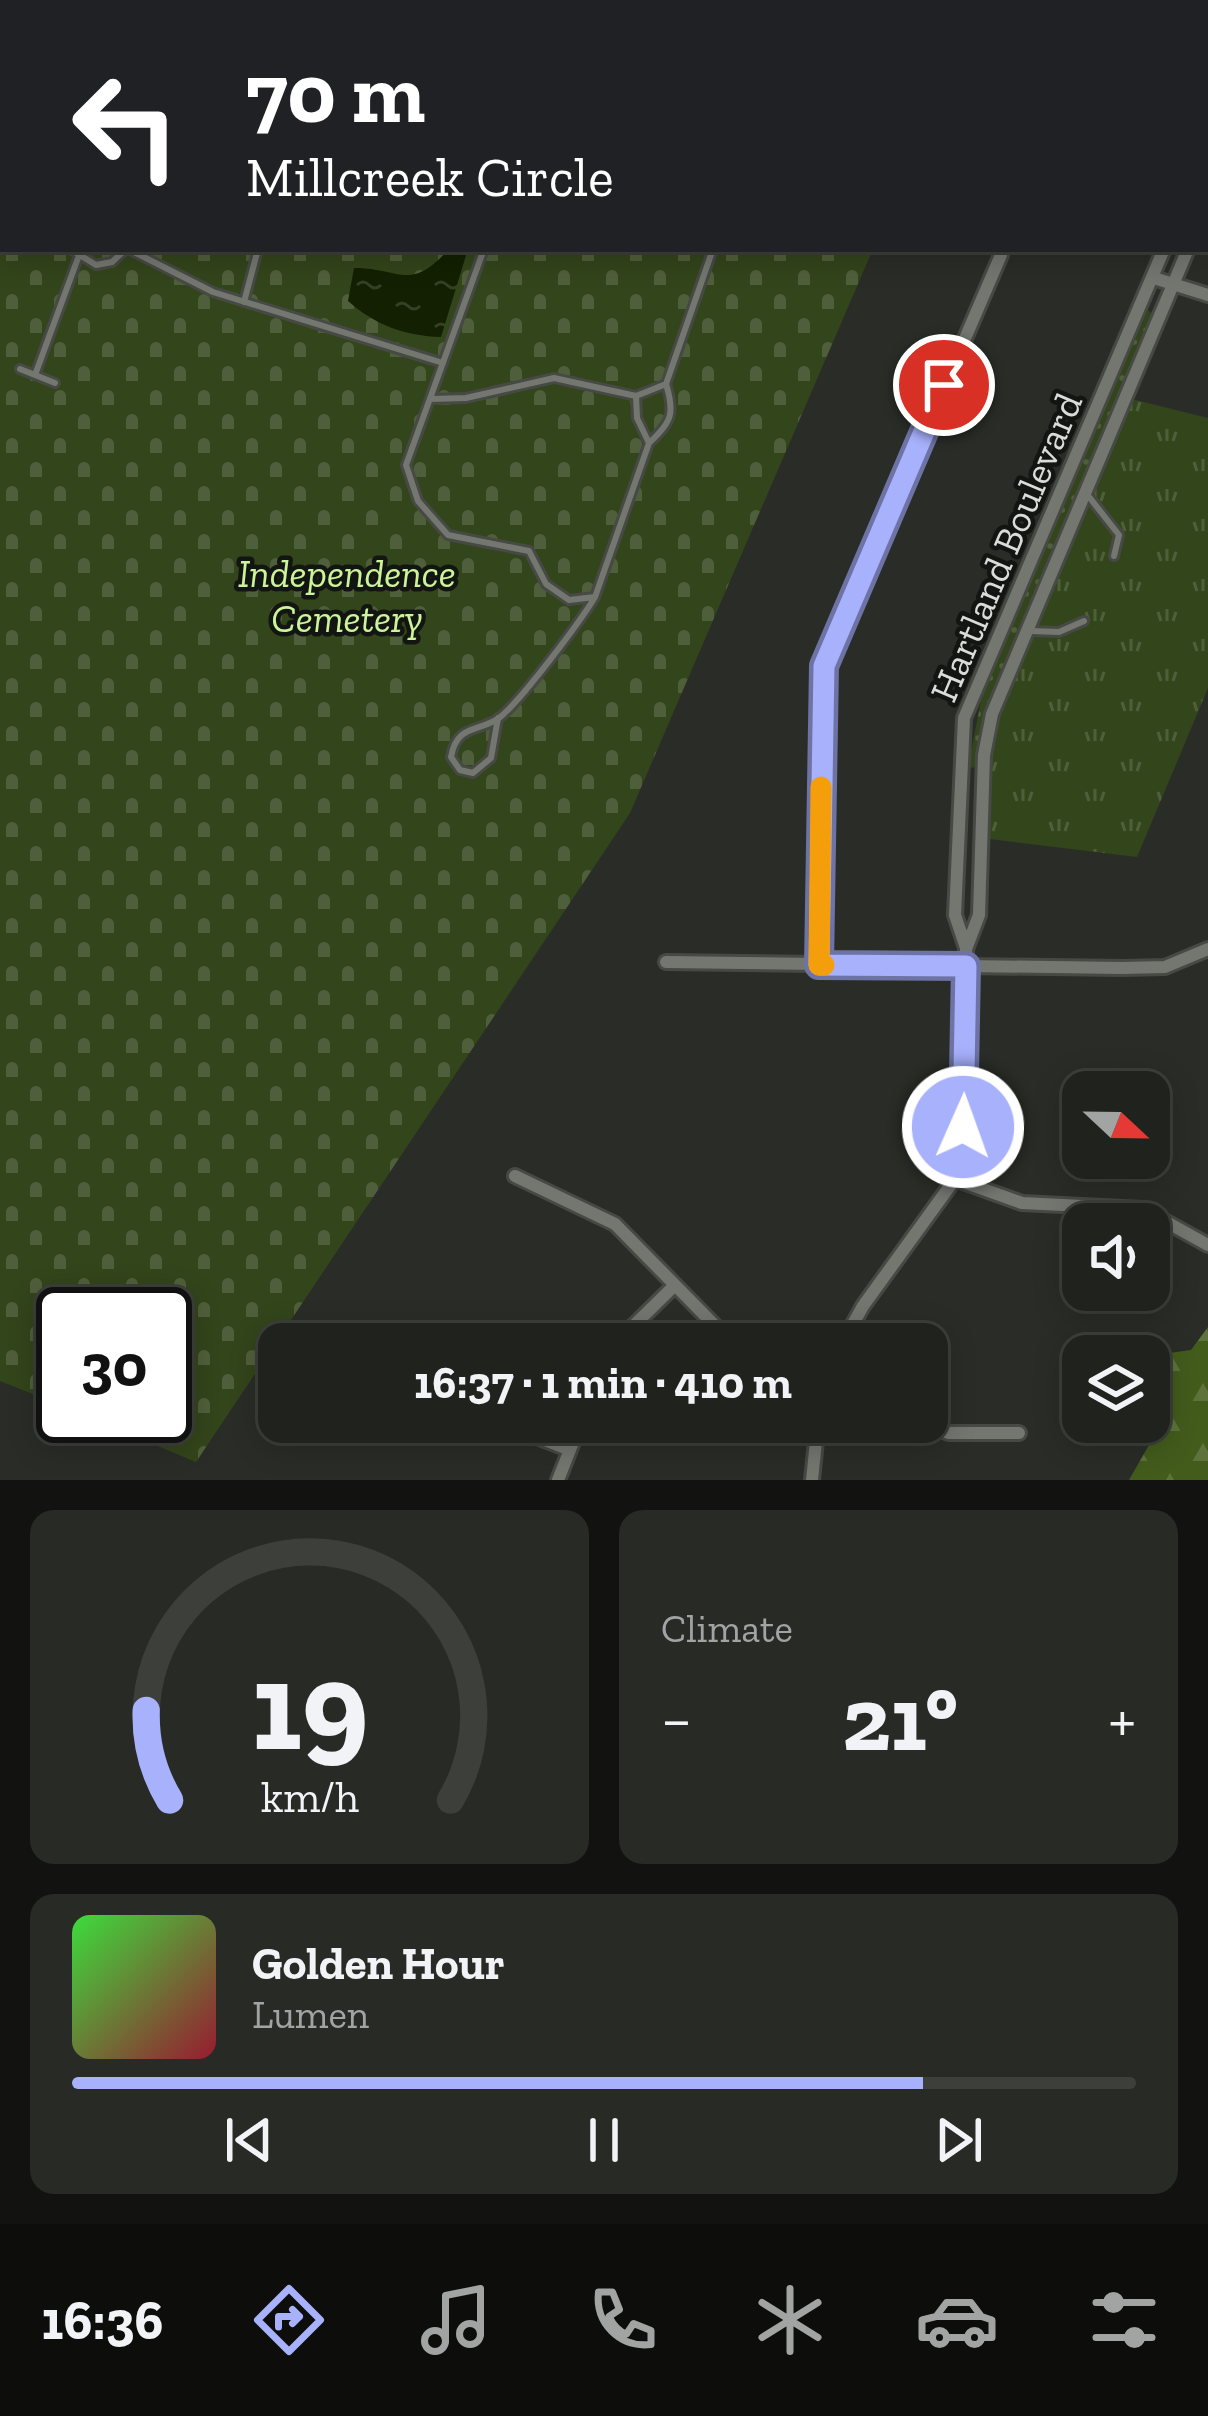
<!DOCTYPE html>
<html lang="en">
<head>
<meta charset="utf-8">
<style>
  :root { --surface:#20221d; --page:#282a26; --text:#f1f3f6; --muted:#a2a4a4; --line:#3d3f3b; --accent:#a7b1fc }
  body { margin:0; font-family:"Zilla Slab",serif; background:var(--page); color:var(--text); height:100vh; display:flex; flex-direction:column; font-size:45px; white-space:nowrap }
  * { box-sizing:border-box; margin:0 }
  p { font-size:39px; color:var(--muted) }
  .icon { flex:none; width:66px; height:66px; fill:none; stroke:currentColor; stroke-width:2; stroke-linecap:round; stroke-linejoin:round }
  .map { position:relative; height:1480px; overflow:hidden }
  .side { display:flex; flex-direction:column; gap:30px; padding:30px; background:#121310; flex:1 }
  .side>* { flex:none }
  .guide { position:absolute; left:0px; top:0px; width:1209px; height:252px; box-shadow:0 6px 30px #0003,0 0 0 3px var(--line); background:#202124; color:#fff; overflow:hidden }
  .needle { width:78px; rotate:112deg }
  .tools { position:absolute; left:1062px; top:1071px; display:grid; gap:24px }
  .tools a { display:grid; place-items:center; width:108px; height:108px; border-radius:24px; background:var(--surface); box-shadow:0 6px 30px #0003,0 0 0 3px var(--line); font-size:60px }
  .speed { position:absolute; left:36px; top:1287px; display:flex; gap:24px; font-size:60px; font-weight:700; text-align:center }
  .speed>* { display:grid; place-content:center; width:156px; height:156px; border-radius:50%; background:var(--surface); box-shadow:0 6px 30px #0003,0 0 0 3px var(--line); line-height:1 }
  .speed .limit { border:6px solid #111; border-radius:18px; background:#fff; color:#111 }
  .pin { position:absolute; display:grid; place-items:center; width:102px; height:102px; color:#fff; margin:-51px; border:6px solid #fff; border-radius:50%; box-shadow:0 3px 12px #0007 }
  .me { position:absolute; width:132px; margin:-66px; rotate:2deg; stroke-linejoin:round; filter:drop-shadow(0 0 9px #0008) }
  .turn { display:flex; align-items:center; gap:42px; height:252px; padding:0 48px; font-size:54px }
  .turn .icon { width:156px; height:156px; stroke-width:2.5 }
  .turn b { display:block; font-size:84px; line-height:102px }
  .big { font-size:90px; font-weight:700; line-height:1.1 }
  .side .tile { flex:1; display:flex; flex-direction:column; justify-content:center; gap:18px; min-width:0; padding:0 42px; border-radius:24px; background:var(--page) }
  .side .dial { align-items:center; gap:0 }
  .dial svg { height:312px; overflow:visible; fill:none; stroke:var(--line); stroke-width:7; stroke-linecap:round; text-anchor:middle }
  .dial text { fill:var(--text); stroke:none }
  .song { display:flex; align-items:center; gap:36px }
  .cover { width:144px; height:144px; border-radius:18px; background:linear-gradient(135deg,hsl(120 70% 55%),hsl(350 70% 35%)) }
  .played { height:12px; border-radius:6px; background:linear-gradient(90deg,var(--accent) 80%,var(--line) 80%) }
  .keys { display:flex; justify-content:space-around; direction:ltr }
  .heat { display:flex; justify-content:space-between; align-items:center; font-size:66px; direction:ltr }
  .side .tiles { flex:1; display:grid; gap:30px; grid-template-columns:1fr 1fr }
  .tile:last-child { grid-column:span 2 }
  .trip { position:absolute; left:258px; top:1323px; width:690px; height:120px; border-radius:24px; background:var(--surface); box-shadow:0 6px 30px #0003,0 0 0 3px var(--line); font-weight:700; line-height:120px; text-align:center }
  .menu { display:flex; height:192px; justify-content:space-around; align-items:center; background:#0d0e0c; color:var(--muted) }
  .menu .icon { width:84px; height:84px }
  .menu .on { color:var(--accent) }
  .menu b { font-size:54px; color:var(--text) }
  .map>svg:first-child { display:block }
  .grass { fill:url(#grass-dots) }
  .forest { fill:url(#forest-firs) }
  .cemetery { fill:url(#cemetery-stones) }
  .park { fill:url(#park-tufts) }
  .water { fill:url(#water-ripples) }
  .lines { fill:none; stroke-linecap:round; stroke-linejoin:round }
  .lane-casing { stroke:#474944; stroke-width:12 }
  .street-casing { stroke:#474944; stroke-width:18 }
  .secondary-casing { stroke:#474944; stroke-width:24 }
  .lane { stroke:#747770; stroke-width:6 }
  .street { stroke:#747770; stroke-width:12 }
  .secondary { stroke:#747770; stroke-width:18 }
  .route-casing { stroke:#6d73a4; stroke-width:30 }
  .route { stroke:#a7b1fc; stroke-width:21 }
  .slow { stroke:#f59e0b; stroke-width:21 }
  .labels { text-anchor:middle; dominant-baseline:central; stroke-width:9; stroke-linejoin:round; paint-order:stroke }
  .street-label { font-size:39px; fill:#dadcd8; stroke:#131512 }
  .park-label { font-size:39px; font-style:italic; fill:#ccf498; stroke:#131512 }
</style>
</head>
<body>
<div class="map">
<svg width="1208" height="1480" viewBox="0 0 1208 1480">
  <defs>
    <pattern id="grass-dots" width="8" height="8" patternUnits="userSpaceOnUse" patternTransform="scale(3)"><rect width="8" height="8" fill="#33451b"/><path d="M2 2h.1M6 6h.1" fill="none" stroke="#505f3b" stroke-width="1.8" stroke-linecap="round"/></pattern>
    <pattern id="forest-firs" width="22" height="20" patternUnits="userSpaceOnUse" patternTransform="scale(3)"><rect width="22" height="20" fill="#435c1c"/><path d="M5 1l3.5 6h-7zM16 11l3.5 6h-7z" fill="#5e733c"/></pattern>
    <pattern id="cemetery-stones" width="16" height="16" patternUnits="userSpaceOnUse" patternTransform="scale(3)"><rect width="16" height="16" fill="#33451b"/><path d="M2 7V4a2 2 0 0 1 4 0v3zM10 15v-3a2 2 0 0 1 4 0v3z" fill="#505f3b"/></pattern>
    <pattern id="park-tufts" width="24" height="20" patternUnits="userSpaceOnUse" patternTransform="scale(3)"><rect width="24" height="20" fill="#33451b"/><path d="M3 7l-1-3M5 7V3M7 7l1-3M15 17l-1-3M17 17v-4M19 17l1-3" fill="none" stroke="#505f3b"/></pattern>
    <pattern id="water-ripples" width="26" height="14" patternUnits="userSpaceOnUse" patternTransform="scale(3)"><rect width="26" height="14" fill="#132001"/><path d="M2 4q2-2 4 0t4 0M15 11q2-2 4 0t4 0" fill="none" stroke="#354025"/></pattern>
  </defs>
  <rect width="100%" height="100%" fill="#2a2d27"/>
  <path class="grass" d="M1148 310 1156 319 1002 671 977 767 968 768 984 685Z"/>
  <path class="forest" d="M1208 1327V1480H1129L1149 1445 1138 1422H1149L1148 1356 1191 1350Z"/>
  <path class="cemetery" d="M0 0 442 3H3V249H873L630 813 196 1462 86 1416H165V1314H63V1406L0 1381Z"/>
  <path class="park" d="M1127 398 1208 418V688L1137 857 982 838 992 714Z"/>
  <path class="water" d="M449 249H468L441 337C405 336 375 325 348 301L354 268C402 268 409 293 449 249Z"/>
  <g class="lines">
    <g class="lane-casing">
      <path id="lane" d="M314 3 317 0
        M796 3 797 0
        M70 249 96 265 112 262 126 249
        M128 249 213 292 443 363
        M484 249 406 465 418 501 448 535 529 551 546 584 569 600 595 597 649 443C672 422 675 413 666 384L713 249
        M244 302 258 249
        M20 369 55 383
        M35 375 78 258
        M431 399 466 398 554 378 636 396
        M649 443 637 418 636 396 666 384
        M1086 493 1119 535 1114 556
        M1031 631 1059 632 1084 621
        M498 718 491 758 473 773 460 770 451 757C457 724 477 733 499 718 520 702 580 622 595 597"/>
    </g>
    <g class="street-casing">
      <path id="street" d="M1053 0V3
        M1154 278 1208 295
        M966 948 955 915 964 718 1164 249
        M666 962 1122 968 1165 967 1208 949
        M819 965 824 666 1001 255
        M515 1176 615 1224 733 1344
        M955 1179 1022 1203 1143 1209 1208 1245
        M615 1344 675 1285
        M842 1344 863 1306 955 1179 965 1102 966 949 979 915 984 755 992 714 1188 249
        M499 1422 570 1450
        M917 1422 949 1433H1019
        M558 1480 581 1422
        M812 1480 818 1422"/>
    </g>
    <g class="secondary-casing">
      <path id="secondary" d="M425 0 442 3
        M1206 139 1208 140"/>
    </g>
    <use href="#lane" class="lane"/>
    <use href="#street" class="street"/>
    <use href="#secondary" class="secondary"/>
  </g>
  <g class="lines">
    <g class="route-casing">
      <path id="route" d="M944 385 824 666 819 965 966 966 963 1127"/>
    </g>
    <use href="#route" class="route"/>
    <path class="slow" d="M821 787 819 965H824"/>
  </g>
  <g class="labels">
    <g class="street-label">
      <text transform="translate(1006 547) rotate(-67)">Hartland Boulevard</text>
    </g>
    <g class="park-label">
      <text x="347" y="573">Independence<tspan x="347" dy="45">Cemetery</tspan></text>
    </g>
  </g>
</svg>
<div class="tools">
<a><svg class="needle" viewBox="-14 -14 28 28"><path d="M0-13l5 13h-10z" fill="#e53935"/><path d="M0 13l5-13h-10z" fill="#a2a4a4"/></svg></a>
<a><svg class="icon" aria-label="sound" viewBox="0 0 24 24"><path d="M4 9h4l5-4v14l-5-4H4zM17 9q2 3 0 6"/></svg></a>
<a><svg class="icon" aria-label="layers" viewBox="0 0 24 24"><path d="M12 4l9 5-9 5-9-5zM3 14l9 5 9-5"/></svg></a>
</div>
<div class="speed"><div class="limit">30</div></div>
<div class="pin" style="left:944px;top:385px;background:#d93025"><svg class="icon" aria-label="arrive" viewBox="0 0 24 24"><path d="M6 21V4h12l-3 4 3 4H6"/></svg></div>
<svg class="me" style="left:963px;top:1127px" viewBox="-20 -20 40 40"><circle r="17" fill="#a7b1fc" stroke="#fff" stroke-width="3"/><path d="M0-11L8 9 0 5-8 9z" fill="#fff"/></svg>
<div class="trip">16:37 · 1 min · 410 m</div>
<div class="guide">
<div class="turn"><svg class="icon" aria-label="left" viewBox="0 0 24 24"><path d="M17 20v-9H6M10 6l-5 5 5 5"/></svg><div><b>70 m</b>Millcreek Circle</div></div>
</div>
</div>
<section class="side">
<div class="tiles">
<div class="tile dial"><svg viewBox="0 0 100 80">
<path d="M14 69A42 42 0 1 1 86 69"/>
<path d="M14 69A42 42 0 0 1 8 46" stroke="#a7b1fc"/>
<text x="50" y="56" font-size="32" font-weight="700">19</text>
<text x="50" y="72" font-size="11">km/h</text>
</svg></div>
<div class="tile"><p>Climate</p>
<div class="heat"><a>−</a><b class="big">21°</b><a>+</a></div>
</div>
<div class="tile">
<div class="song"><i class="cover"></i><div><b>Golden Hour</b><p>Lumen</p></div></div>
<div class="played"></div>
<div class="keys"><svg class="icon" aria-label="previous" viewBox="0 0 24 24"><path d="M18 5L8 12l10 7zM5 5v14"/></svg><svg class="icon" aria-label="pause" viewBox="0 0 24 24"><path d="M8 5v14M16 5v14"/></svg><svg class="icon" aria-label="next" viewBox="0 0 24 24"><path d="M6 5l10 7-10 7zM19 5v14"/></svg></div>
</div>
</div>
</section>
<nav class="menu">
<b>16:36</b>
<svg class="icon on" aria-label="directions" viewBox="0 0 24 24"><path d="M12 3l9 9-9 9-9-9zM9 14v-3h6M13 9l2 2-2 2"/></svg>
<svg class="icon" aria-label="music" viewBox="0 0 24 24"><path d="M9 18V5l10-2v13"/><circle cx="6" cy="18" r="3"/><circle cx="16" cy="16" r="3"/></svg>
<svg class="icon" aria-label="phone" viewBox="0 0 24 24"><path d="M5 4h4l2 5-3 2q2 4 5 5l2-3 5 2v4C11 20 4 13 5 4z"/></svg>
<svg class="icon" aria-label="climate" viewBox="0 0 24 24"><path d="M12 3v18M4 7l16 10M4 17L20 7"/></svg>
<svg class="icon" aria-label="car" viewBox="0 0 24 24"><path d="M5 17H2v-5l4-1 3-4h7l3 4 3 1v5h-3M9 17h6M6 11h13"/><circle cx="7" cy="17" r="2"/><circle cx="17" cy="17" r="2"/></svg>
<svg class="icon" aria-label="filters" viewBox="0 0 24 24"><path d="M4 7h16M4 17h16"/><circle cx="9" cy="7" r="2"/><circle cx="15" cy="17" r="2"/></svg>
</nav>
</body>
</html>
